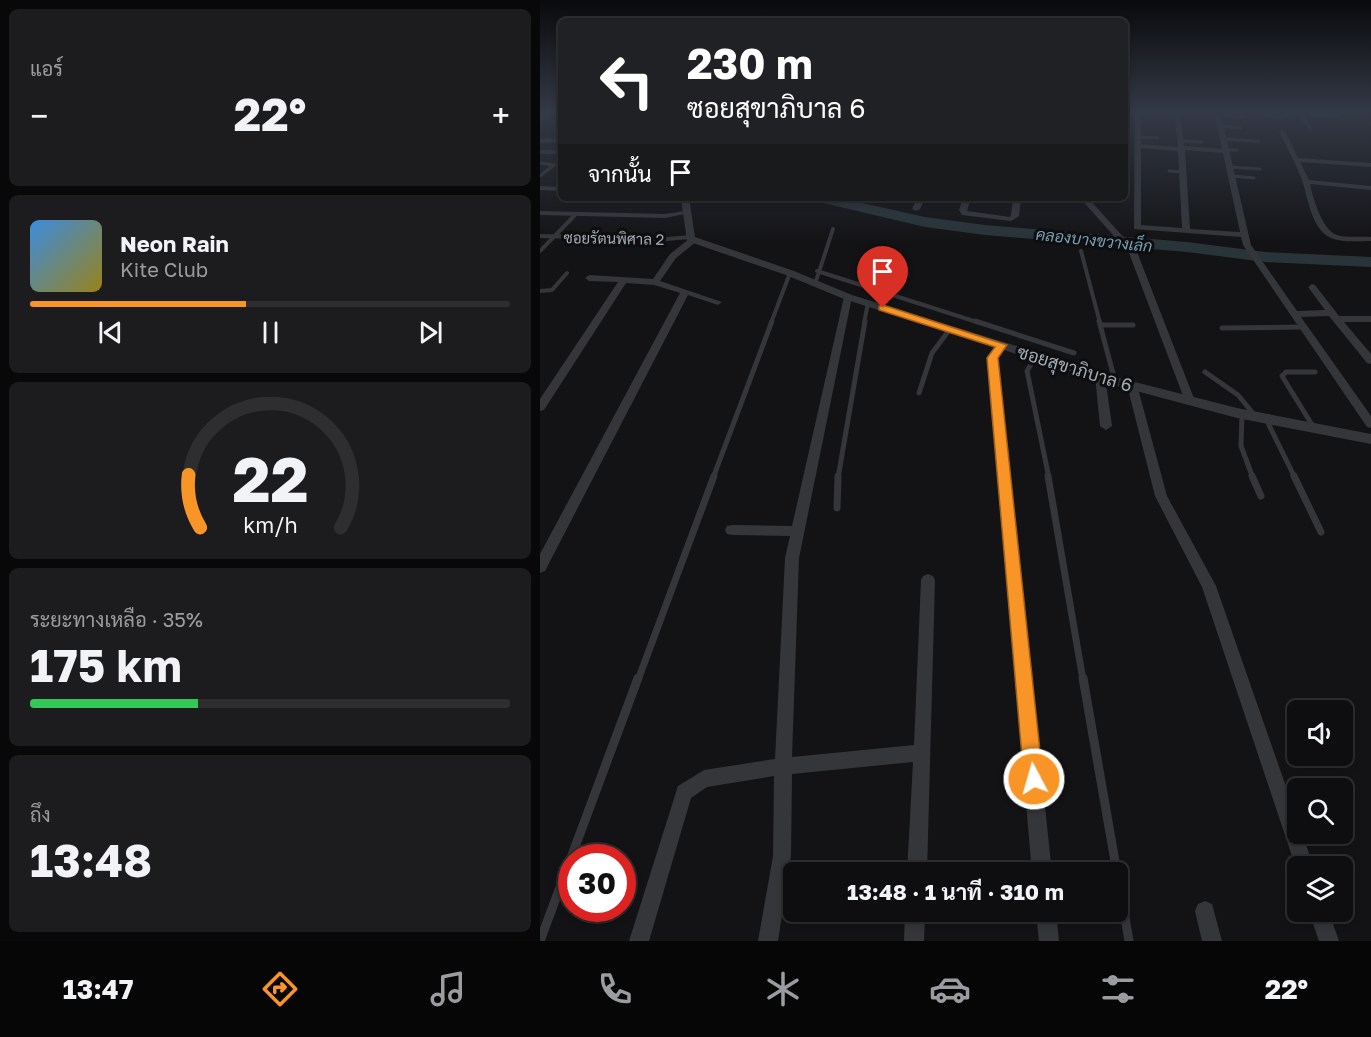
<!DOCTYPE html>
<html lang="th">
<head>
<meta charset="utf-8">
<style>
  :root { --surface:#0e0e10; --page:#1c1c1e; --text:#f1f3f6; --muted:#9b9c9f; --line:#2e2e30; --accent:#f99527 }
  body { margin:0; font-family:"Golos Text",Sarabun,sans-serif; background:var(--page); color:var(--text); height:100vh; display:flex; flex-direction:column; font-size:22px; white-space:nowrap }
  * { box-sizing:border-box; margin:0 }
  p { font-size:20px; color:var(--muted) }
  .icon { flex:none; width:33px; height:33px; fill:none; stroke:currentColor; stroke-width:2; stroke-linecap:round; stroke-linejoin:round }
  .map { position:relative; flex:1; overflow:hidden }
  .details { display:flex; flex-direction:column; gap:9px; padding:9px; background:#080809; width:540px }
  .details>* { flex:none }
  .hud { position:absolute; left:18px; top:18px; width:570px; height:183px; border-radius:9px; box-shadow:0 3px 9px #0003,0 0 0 2px var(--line); background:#202124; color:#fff; overflow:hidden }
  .fabs { position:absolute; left:747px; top:700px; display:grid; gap:12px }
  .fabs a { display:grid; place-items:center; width:66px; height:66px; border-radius:9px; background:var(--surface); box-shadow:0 3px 9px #0003,0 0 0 2px var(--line); font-size:30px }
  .speed { position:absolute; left:18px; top:844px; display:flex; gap:12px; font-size:30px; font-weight:700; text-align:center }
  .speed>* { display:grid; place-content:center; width:78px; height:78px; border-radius:50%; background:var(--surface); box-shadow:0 3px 9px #0003,0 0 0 2px var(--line); line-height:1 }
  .speed .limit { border:9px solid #d22; background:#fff; color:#111 }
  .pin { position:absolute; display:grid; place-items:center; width:51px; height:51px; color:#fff; margin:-62px -26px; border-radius:50% 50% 50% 0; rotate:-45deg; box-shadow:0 0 6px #0007 }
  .pin .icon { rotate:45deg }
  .me { position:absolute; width:66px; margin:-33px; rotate:354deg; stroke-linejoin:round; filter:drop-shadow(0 0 4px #0008) }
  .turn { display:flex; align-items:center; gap:21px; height:126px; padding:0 30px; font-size:27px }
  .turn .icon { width:78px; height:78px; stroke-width:2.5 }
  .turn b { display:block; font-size:42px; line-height:51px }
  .then { display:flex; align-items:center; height:57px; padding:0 30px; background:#0003; gap:12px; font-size:22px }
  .big { font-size:45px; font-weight:700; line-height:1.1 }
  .details .tile { flex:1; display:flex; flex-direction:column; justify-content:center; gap:9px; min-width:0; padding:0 21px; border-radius:9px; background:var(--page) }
  .details .dial { align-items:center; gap:0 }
  .dial svg { height:156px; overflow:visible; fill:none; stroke:var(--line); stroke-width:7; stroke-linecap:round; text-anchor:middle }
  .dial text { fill:var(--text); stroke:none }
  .song { display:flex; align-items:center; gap:18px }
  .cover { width:72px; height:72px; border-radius:9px; background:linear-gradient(135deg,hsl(210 70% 55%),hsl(50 70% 35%)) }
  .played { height:6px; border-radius:3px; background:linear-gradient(90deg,var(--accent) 45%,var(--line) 45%) }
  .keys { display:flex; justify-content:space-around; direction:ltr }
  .heat { display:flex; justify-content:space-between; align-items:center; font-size:33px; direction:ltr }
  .charge { height:9px; border-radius:4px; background:linear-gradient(90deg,#34c759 35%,var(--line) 0) }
  .trip { position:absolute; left:243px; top:862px; width:345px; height:60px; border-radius:9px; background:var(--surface); box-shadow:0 3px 9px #0003,0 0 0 2px var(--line); font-weight:700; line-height:60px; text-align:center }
  .tab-bar { display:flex; height:96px; justify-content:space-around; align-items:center; background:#060606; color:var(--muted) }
  .tab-bar .icon { width:42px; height:42px }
  .tab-bar .selected { color:var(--accent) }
  .tab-bar b { font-size:27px; color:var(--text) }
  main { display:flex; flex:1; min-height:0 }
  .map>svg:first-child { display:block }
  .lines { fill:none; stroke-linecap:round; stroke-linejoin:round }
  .canal { fill:#293439; fill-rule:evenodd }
  .river { fill:#293439; fill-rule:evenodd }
  .service-far4 { stroke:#34363a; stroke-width:3 }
  .service-far3 { stroke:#34363a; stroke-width:4 }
  .service-far2 { stroke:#34363a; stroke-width:5 }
  .service-far1 { stroke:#34363a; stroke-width:7 }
  .service { stroke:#34363a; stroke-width:9 }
  .minor { fill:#34363a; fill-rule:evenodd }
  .tertiary { fill:#34363a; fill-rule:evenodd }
  .route { fill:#f99527; stroke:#a26119; stroke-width:1.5 }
  .labels { text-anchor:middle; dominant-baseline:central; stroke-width:6; stroke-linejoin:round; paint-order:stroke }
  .far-street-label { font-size:15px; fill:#a4acb6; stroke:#0e0e10 }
  .far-water-label { font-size:16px; font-style:italic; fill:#79a0b3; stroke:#0e0e10 }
  .street-label { font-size:18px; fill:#a4acb6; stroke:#0e0e10 }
</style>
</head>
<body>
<main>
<section class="details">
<div class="tile"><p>แอร์</p>
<div class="heat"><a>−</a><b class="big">22°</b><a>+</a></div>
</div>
<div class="tile">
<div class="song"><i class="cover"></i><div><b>Neon Rain</b><p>Kite Club</p></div></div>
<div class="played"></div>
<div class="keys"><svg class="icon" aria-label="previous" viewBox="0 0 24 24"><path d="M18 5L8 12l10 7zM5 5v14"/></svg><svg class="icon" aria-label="pause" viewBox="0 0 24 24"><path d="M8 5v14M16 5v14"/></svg><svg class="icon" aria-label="next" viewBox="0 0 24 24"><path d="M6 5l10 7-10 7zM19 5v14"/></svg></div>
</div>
<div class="tile dial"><svg viewBox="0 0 100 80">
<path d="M14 69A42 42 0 1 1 86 69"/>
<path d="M14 69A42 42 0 0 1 8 42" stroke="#f99527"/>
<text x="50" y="56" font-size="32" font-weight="700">22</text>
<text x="50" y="72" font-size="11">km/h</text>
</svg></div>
<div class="tile"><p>ระยะทางเหลือ · 35%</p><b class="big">175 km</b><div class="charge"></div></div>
<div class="tile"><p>ถึง</p><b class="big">13:48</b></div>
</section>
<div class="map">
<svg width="831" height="941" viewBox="0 0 831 941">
  <rect width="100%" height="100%" fill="#131315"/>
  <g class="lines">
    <path class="canal" d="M0 150H21V154H0Z"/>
    <path class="river" d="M272 198H300L385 217 445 225 647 242 725 252 831 257V267L725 262 647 252 445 235 385 227 275 201Z"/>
    <path class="service-far4" d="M678 115 704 117
      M681 126 700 128
      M598 137 618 138
      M641 141 662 142
      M686 150H697
      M0 163 14 165 0 176
      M690 167 720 169
      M629 171 644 172
      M693 176 714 178"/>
    <path class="service-far3" d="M0 251 34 216
      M541 251 560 323
      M277 271 440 323
      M275 284 293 229
      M0 291 12 290 27 273
      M231 323 250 273
      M324 323 328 303"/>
    <path class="service-far2" d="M435 321 534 353
      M559 321 575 381
      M560 325H593
      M682 328 763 327
      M496 356 487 371 509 478
      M665 372 698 395 716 417
      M379 393 392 353 410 329
      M702 414 701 446 713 478
      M726 419 755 478
      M774 428 742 376 746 372H775
      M173 478 232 321
      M298 478 325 321"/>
    <path class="service-far1" d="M508 476 543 680
      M712 476 721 496
      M754 476 781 532
      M297 508 298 476
      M98 680 174 476"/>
    <path class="service" d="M543 678 577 873
      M578 876 589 941
      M0 941 98 678"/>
    <path class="minor" d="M8 111H14L0 122V117Z
      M595 111H601V144L638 147 634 111H640L644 146 682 149 674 111H680L686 137 721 140 719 143 687 141 711 245 757 311 785 310 768 287 772 284 775 285 799 316H831V322H804L831 354V364L827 363 789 316 761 317 831 416V428L827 427 703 245 701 237 594 229ZM601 148 638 151 642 228 601 225ZM645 150 683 153 700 232 650 229Z
      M746 111 799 114 802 116 799 118 765 116 773 129 770 131 759 116 753 115 743 119 709 115 712 113 742 115 748 113Z
      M742 129 745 131 758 158 831 163V167L760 162 769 180 831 186V190L770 184C773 198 782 230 797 235 807 238 820 236 831 237V241C818 241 801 243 789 237 772 228 768 199 763 183 757 165 747 148 739 131Z
      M0 186 21 187V191L0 190Z
      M326 198H334L328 203 324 201Z
      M377 198H385L380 209 376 211 372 209Z
      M423 198H431L427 211 470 217 471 215 473 198H481L479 216 471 221 422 215 419 210Z
      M540 198H548L597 252 655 401 654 404H646L645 401 589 253Z
      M0 211 125 214 145 211 149 213 125 218 0 215Z
      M0 234 127 237 152 235 157 240 156 242 136 258 120 281 182 302 178 305 148 295 5 571 0 573V554L140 293 114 285 86 283 4 410 0 411V399L78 282 49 281 45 278 49 275 113 279 130 254 149 239 127 241 0 238Z
      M308 294 312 297 259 558 252 757 374 745 381 580 383 576 388 574 393 576 395 580 387 873H367L373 762 252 774 251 856 238 941H218L233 856 234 776 167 787 151 798 109 941H89L138 786 164 770 235 759 245 558 250 536 192 535 187 534 185 530 187 526 192 525 252 526 304 297Z
      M461 342 466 345 458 358 512 873H492L448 358 458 343Z
      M560 373 565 376 572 426 566 430 560 426 555 376Z
      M592 382 597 385 627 496 676 586 758 821V834H762L774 867H758V874L662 587 615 496 587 385Z
      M665 901 672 904 682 941H662L655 911 658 904Z
      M365 912H385L384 941H364Z
      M496 912H516L519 941H499Z
      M769 912H789L799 941H779Z"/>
    <path class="tertiary" d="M21 138V142L0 143V139Z
      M141 198H149L155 237 254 271 312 295 579 378 697 408 831 434V444L697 418 570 384 304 299 246 275 147 241Z"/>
  </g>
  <linearGradient id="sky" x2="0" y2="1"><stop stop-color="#0a0a0c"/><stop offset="0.46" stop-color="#333946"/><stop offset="1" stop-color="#333946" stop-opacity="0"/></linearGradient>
  <rect width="831" height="243" fill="url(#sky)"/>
  <path class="route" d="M343 305 467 345 458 358 503 779 501 786 494 789 486 786 484 779 447 358 455 347 339 310V306Z"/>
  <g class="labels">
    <g class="far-street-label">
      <text transform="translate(74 238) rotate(1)">ซอยรัตนพิศาล 2</text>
    </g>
    <g class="far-water-label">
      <text transform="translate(554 240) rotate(6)">คลองบางขวางเล็ก</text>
    </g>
    <g class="street-label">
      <text transform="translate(535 368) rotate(17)">ซอยสุขาภิบาล 6</text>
    </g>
  </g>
</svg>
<div class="fabs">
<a><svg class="icon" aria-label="sound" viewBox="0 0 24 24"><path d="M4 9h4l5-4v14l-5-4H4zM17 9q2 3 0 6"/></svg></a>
<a><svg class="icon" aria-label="search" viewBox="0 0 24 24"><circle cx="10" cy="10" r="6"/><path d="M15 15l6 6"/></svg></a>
<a><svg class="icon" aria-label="layers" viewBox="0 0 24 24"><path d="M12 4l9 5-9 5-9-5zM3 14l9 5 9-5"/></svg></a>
</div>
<div class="speed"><div class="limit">30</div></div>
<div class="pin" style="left:343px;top:308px;background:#d93025"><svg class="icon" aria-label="arrive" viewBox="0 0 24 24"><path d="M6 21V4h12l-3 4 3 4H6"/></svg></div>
<svg class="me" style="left:494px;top:779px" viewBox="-20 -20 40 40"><circle r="17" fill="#f99527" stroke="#fff" stroke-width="3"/><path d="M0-11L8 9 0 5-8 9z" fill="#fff"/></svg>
<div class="trip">13:48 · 1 นาที · 310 m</div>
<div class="hud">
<div class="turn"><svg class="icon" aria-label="left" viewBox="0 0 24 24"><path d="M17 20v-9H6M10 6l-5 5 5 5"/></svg><div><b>230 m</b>ซอยสุขาภิบาล 6</div></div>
<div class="then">จากนั้น<svg class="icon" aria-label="arrive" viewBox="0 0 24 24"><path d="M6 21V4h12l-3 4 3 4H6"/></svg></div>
</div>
</div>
</main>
<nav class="tab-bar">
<b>13:47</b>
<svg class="icon selected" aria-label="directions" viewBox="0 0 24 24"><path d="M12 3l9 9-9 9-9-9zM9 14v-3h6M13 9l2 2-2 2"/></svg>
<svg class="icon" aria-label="music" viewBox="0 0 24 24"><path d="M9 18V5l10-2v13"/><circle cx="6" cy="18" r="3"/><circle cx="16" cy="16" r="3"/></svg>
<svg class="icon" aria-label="phone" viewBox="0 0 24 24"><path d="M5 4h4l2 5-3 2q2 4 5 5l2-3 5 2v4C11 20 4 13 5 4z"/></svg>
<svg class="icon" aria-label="climate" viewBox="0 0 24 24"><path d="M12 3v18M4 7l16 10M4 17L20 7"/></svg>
<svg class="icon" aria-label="car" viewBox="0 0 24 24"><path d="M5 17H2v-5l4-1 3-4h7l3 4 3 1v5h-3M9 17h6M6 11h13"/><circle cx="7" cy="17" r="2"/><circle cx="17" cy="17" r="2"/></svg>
<svg class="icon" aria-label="filters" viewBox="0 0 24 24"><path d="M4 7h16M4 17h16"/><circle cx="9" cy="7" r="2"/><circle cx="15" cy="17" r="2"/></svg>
<b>22°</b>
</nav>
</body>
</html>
